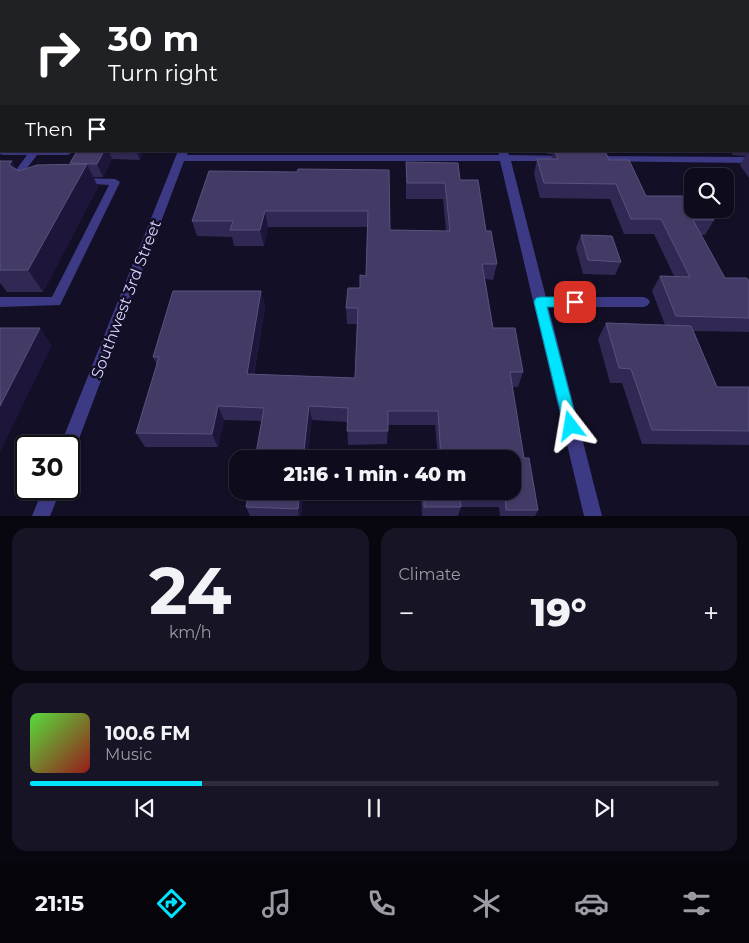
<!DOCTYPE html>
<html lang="en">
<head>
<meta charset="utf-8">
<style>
  :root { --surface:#0e0b1c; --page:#171425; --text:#f1f3f6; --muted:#9b9ba3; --line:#2e2b3b; --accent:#00e5ff }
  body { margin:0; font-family:Montserrat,sans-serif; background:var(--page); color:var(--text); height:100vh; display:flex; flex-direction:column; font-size:19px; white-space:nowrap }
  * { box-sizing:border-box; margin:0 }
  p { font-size:16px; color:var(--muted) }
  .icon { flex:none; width:28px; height:28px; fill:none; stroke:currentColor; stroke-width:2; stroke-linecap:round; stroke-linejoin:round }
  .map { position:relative; height:516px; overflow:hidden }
  .details { display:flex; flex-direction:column; gap:12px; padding:12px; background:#08060f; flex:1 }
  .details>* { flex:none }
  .top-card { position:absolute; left:0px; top:0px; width:750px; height:152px; box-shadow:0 1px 4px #0004,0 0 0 1px var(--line); background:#202124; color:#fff; overflow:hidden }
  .buttons { position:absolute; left:684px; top:168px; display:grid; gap:10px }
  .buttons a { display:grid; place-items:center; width:50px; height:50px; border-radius:10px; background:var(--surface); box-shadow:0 1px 4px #0004,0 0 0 1px var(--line); font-size:25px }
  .speed { position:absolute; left:15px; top:435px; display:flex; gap:10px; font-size:25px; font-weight:700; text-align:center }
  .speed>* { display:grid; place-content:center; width:65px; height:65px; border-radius:50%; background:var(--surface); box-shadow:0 1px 4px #0004,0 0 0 1px var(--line); line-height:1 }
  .speed .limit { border:2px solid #111; border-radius:8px; background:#fff; color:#111 }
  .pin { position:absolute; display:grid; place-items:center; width:42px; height:42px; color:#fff; margin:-21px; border-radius:10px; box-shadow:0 2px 8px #0006 }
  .me { position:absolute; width:55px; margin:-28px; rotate:346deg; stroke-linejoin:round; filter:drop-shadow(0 0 4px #0008) }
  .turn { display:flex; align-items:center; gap:18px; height:105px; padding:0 25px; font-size:22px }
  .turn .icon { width:65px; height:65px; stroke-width:2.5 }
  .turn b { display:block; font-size:35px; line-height:42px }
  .then { display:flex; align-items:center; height:48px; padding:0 25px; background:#0003; gap:10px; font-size:19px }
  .big { font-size:38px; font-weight:800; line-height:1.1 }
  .details .card { flex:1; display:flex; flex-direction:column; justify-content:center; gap:8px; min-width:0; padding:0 18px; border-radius:15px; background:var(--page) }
  .details .dial { align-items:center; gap:0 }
  .dial b { font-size:65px; line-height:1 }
  .song { display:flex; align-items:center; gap:15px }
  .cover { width:60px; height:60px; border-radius:8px; background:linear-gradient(135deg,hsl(110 70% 55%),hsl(0 70% 35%)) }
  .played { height:5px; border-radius:2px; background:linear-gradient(90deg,var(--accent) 25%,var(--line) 25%) }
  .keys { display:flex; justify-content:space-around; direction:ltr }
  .heat { display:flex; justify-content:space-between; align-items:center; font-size:28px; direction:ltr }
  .details .tiles { flex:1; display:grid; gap:12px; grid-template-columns:1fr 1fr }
  .card:last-child { grid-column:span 2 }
  .trip { position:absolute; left:229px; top:450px; width:292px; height:50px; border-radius:15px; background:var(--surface); box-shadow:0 1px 4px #0004,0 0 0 1px var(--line); font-weight:800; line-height:50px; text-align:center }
  .dock { display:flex; height:80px; justify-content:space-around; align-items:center; background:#06040b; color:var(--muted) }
  .dock .icon { width:35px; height:35px }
  .dock .current { color:var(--accent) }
  .dock b { font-size:22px; color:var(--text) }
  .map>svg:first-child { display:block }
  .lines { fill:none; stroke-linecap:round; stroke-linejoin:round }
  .service { fill:#3d3a85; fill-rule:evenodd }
  .minor { fill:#3d3a85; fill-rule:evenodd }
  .secondary { fill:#6f6bff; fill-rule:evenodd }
  .wall { fill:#312854 }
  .shaded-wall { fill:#1d163a }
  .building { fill:#433a66; stroke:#5a527e }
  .route { fill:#00e5ff; stroke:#0095a6 }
  .labels { text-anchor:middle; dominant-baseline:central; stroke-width:5; stroke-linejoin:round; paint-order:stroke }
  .street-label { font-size:16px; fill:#d9d4ff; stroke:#130f26 }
</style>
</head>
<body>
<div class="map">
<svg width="749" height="516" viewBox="0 0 749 516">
  <rect width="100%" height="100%" fill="#130f26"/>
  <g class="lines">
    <path class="service" d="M0 150 1 151 73 152 68 155H37L21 176 18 177 13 174 27 155H3L0 154Z
      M81 178 115 179 120 182 60 305 0 307V297H52L109 185 78 183 76 181Z
      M540 297H644L648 299 650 302 648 305 644 307H540L536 305 534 302 536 299Z"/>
    <path class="minor" d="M46 0H101L100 1Z
      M462 0H470V1H463Z
      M178 151H188L187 155H499L498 151H508L509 155 573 156 574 158 573 160 569 161H511L602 516H584L500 161H184L74 452 69 454V446H60Z
      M592 156 749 157V163L588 161 587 159 588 157Z
      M43 489H61L50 516H32Z"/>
    <path class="secondary" d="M692 0H700L701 1H693Z"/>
  </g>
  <path class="wall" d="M494 0H678L679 1H495Z
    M749 90V178L740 165 745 156 733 155 730 151H749Z
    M77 151H143L140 160 112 159 103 177H93L98 187 43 292H7L0 283V161L19 171 70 165V163Z
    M546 151H605L609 160 646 196 714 220 705 235H701L725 278 749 281V332L694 331 717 387H749V445L642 444 622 383H610L598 339 606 323 665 325 652 291 660 276H674L654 234H624L610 199 540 198 534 174 537 159H551L553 154H547Z
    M406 162 460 180 486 231 497 264 493 280 485 279 493 328 523 372 518 387H512L524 458 538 510 535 516H500L499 507H461L458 516H422L421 491H512L438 458 435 425H388L387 444 348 445 347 422 312 420 261 421 224 420 218 447H145L136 433 157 365 153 357 261 291 265 307 254 375 355 378 357 324H347L346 308 360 288 366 276 367 227H268L264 246H234L232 237 197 236 192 221 297 172 389 170 390 230 446 231 443 199H406Z
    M581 235 621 262 615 275 583 274 576 248Z
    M249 491H304L301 516H250L246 507Z"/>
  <path class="shaded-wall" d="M54 0H67V1H53Z
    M201 0H209V1H200Z
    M1 56V76L0 78V57Z
    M104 151H109L112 159 103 177 97 164Z
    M136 151H143L140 160Z
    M12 161 25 184 9 165Z
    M87 164 98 187 43 292 28 270Z
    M265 211 268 227 264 246 260 230Z
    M261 291 265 307 251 389 247 374Z
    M40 328 52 345 0 452V406Z
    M218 406 224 420 218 447 212 434Z
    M309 406 312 420 308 459H303Z
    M300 491H304L301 516H299L298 509Z"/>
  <path class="building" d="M0 0H54L53 1H1V56L0 57Z
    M117 0H201L200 1H116Z
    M266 0H336V1H265Z
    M379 0H446V1H379Z
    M503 0H678L679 1H503Z
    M77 151H104L97 164 70 163Z
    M555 151H605L609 160H629L646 196H692V209H708L714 220H693L725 278H747L749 281V318L676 316 660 276 690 277 661 219H631L616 184 544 183 537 159H558Z
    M0 161H12L9 165 19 171 37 165 87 164 28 270H0Z
    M406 162 458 163 460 180H478L486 231H491L497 264H482L493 328H515L523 372H510L524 458H529L538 510H506L505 495H460L461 507H424V491H512V459H422L441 458 438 411H388V431H347L348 408 309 406 303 459H255L264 408 218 406 212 434 136 433 159 357H153L173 291H261L247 374 355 378 358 308H346L348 288H360V275L366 276 368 211H265L260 230H230L233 221H192L209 171 297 172 298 169 389 170 390 230 450 231 445 183H407Z
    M581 235 612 236 621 262 588 260Z
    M606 323 691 326 717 387H749V431L652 430 631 369 619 368Z
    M0 328H40L0 406Z
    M249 491H300L298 509 246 507Z"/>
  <path class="route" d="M540 297H575L579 298 581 302 579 305 575 307H547L578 426 576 431 571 433 566 431 564 426 534 302 536 298Z"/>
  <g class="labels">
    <g class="street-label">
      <text transform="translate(126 299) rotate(-69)">Southwest 3rd Street</text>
    </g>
  </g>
</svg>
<div class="buttons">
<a><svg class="icon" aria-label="search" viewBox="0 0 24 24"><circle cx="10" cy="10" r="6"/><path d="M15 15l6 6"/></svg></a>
</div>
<div class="speed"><div class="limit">30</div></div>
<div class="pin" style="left:575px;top:302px;background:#d93025"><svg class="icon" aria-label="arrive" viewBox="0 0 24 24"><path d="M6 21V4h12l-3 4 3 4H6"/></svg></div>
<svg class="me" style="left:571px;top:426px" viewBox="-20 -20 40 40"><path d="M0-17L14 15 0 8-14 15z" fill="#00e5ff" stroke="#fff" stroke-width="4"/></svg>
<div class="trip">21:16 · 1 min · 40 m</div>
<div class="top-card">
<div class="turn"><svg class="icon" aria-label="right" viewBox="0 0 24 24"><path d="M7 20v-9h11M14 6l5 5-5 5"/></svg><div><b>30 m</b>Turn right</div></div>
<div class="then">Then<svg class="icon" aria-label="arrive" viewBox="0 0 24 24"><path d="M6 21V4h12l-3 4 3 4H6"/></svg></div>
</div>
</div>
<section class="details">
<div class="tiles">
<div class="card dial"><b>24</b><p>km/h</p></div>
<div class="card"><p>Climate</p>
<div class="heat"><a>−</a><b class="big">19°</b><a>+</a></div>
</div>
<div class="card">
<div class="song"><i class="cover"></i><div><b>100.6 FM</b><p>Music</p></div></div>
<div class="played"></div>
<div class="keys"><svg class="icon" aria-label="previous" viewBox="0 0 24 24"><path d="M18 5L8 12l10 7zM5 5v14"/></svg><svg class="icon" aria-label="pause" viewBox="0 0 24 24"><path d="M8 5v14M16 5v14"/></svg><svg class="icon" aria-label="next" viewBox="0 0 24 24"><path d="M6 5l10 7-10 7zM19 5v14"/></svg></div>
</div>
</div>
</section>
<nav class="dock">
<b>21:15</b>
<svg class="icon current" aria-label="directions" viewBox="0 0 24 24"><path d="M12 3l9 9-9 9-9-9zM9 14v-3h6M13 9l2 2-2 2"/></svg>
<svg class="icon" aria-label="music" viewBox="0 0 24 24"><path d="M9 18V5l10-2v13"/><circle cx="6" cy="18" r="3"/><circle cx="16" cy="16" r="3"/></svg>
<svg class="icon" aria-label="phone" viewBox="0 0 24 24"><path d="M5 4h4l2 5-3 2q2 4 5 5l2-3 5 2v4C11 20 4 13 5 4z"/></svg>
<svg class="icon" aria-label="climate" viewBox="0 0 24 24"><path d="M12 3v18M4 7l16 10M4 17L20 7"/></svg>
<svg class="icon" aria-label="car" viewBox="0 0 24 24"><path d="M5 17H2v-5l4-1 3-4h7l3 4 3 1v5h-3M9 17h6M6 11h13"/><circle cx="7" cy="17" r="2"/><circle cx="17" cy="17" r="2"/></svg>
<svg class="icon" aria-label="filters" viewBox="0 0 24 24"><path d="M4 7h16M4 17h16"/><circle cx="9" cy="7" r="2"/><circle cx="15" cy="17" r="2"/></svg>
</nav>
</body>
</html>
